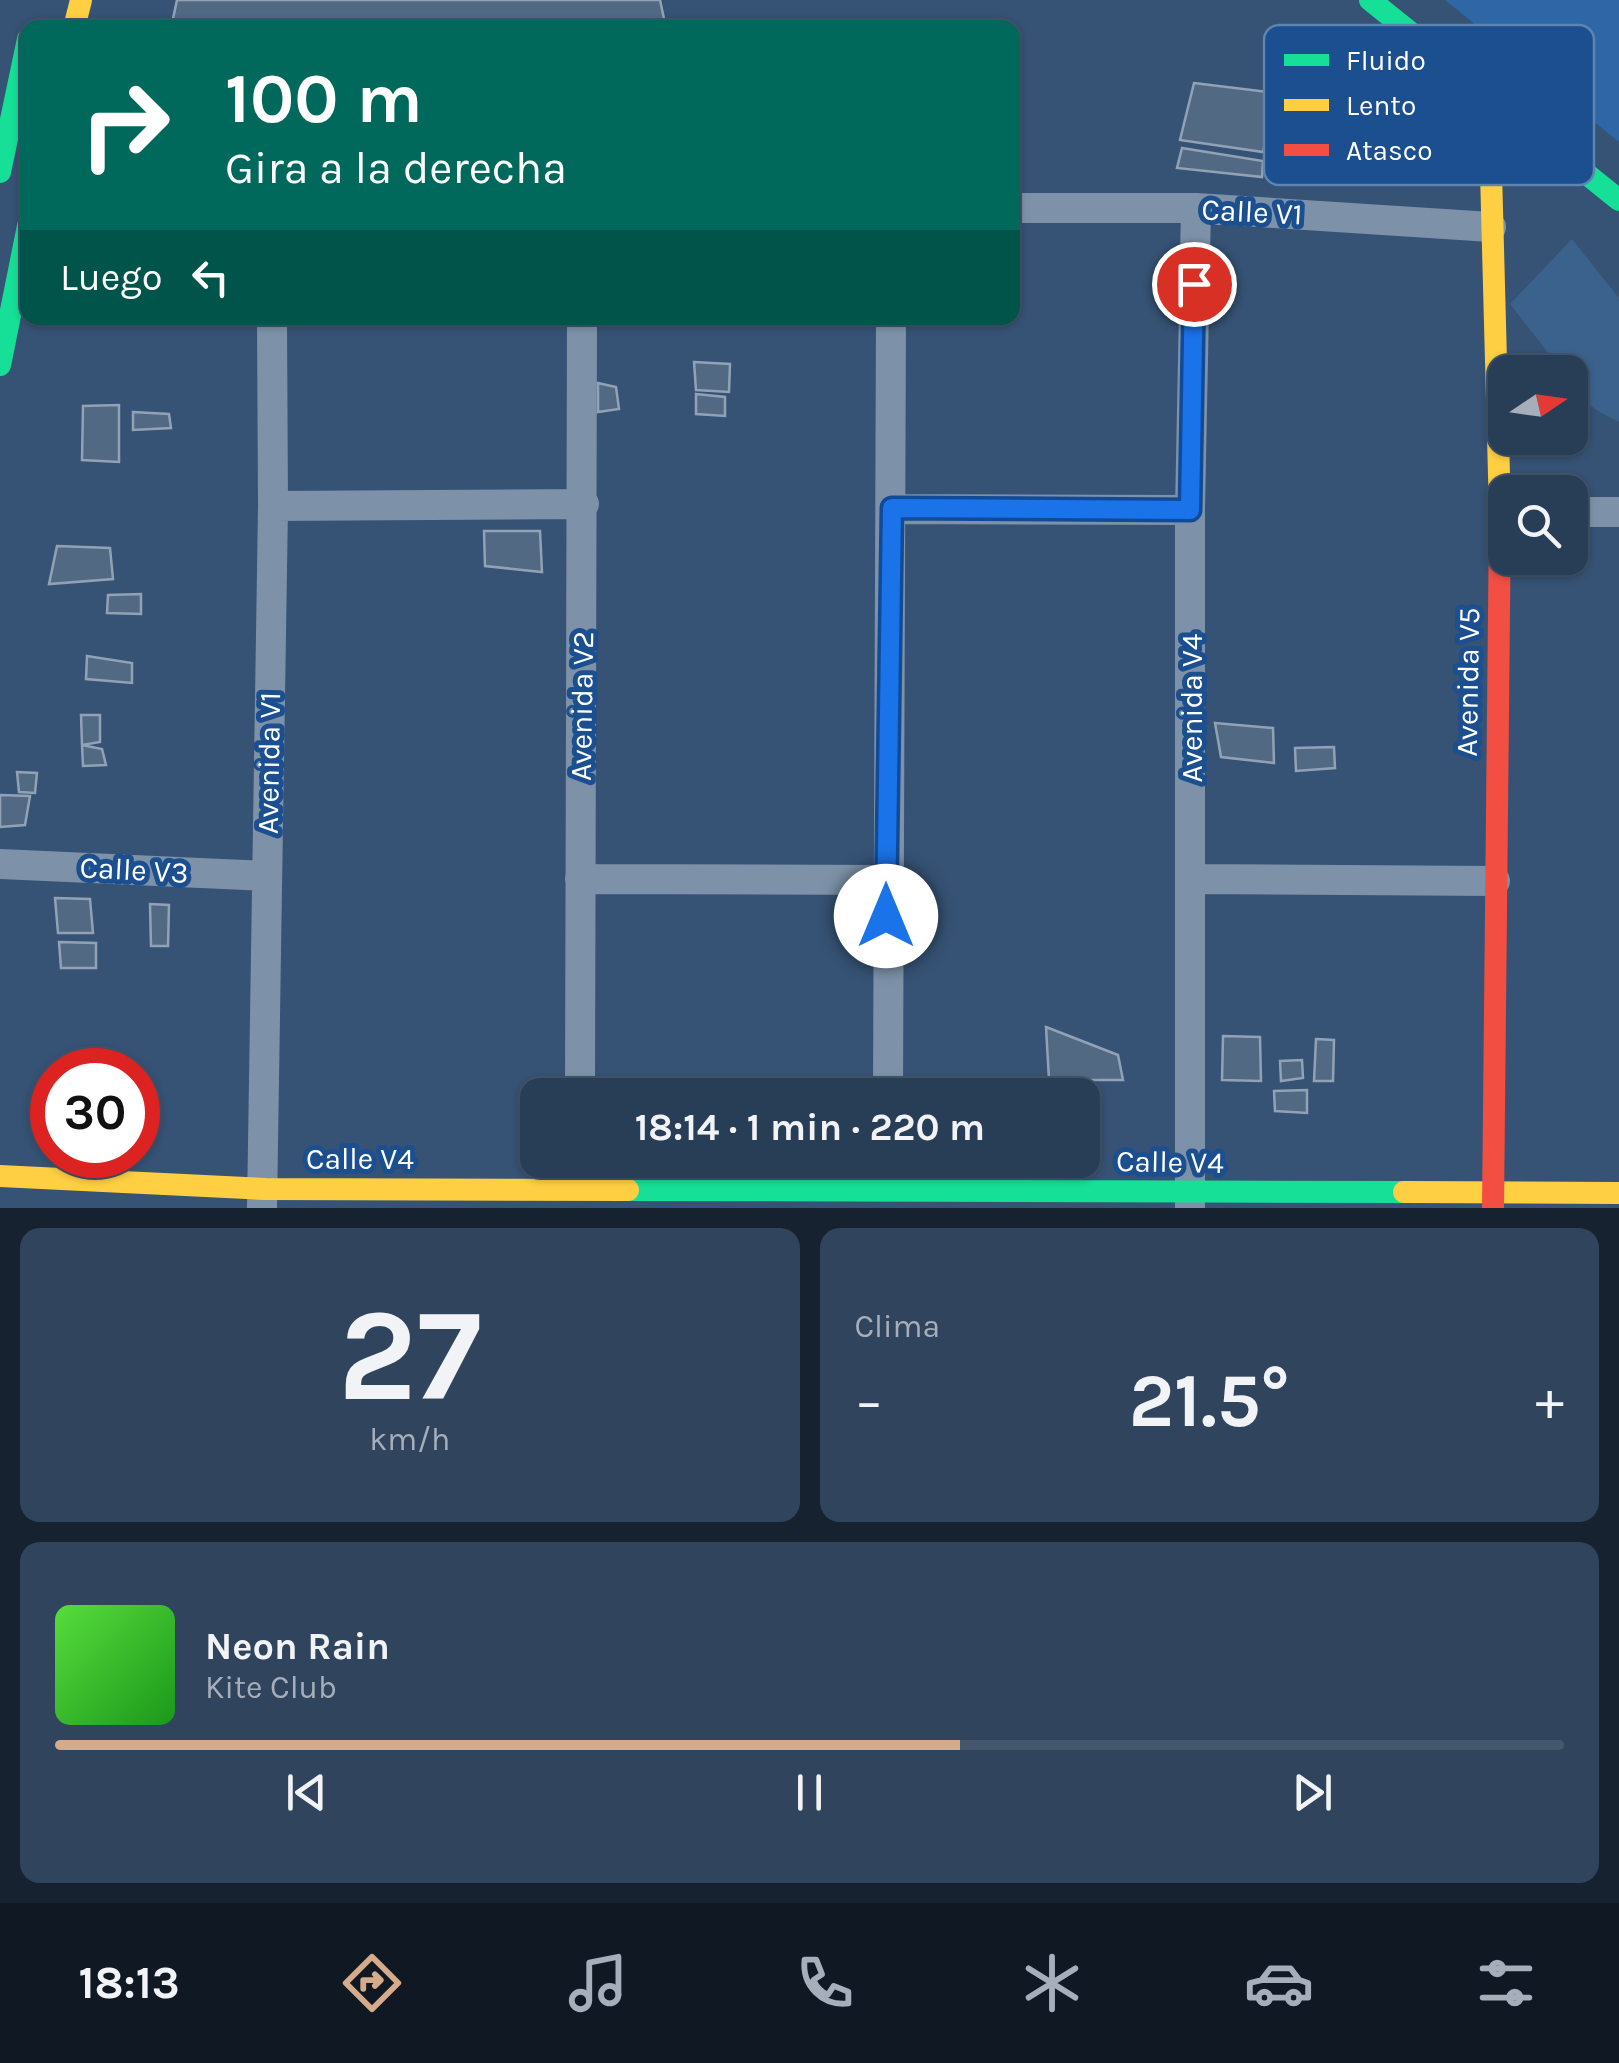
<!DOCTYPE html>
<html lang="es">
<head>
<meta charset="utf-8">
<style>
  :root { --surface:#283e57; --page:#30455d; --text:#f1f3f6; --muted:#a5aeba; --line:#44576d; --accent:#d6ab8b }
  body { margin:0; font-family:Karla,sans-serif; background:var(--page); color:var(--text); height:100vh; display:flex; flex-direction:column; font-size:38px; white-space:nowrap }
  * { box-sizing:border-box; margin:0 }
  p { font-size:32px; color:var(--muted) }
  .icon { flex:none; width:55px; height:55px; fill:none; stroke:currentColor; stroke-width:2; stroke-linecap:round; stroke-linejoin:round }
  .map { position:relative; height:1208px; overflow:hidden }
  .details { display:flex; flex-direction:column; gap:20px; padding:20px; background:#162230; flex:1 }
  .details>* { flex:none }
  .banner { position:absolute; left:20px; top:20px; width:1000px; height:305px; border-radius:20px; box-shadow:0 2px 8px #0004,0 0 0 2px var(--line); background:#00695c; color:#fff; overflow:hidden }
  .needle { width:65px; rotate:77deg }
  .buttons { position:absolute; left:1488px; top:355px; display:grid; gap:20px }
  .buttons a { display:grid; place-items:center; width:100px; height:100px; border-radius:20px; background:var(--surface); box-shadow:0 2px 8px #0004,0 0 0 2px var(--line); font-size:50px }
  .speed { position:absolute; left:30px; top:1048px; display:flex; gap:20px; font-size:50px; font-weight:700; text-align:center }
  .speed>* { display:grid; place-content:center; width:130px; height:130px; border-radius:50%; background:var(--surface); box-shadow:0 2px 8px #0004,0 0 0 2px var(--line); line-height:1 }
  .speed .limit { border:15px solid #d22; background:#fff; color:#111 }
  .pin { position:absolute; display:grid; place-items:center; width:85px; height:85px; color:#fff; margin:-42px; border:5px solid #fff; border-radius:50%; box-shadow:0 2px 10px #0007 }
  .me { position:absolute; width:110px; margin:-55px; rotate:0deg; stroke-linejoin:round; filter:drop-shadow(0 0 8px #0008) }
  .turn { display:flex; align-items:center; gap:35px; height:210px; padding:0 40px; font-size:45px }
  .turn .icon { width:130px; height:130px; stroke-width:2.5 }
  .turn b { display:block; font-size:70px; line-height:85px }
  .then { display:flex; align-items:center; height:95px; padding:0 40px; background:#0003; gap:20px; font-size:38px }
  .big { font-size:75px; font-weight:700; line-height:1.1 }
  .details .tile { flex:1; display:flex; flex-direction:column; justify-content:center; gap:15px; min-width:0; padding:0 35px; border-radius:20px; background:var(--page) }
  .details .dial { align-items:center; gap:0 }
  .dial b { font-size:130px; line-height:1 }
  .song { display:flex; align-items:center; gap:30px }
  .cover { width:120px; height:120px; border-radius:15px; background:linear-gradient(135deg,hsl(110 70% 55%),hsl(120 70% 35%)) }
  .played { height:10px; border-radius:5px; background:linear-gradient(90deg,var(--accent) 60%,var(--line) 60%) }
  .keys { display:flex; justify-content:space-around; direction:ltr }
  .heat { display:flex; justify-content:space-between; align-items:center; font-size:55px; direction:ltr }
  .details .tiles { flex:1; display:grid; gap:20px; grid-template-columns:1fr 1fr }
  .tile:last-child { grid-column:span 2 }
  .trip { position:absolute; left:520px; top:1078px; width:580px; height:100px; border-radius:20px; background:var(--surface); box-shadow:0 2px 8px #0004,0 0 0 2px var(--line); font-weight:700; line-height:100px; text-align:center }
  .dock { display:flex; height:160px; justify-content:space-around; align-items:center; background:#101923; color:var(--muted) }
  .dock .icon { width:70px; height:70px }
  .dock .selected { color:var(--accent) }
  .dock b { font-size:45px; color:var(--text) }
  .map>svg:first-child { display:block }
  .green { fill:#2f66a5 }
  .water { fill:#3b618d }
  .building { fill:#526984; stroke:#92a2b6; stroke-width:2.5 }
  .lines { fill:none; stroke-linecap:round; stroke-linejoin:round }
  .street { stroke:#7d92a8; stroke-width:30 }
  .fast { stroke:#16e098; stroke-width:22 }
  .slow { stroke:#ffcf43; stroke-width:22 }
  .jam { stroke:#f24e42; stroke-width:22 }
  .route-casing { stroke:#114b97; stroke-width:25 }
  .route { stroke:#1a73e8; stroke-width:18 }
  .labels { text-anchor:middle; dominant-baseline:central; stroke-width:10; stroke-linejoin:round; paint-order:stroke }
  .street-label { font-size:30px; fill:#fff; stroke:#1b4f8f }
  .key { fill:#1b4f8f; stroke:#5f84b1; stroke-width:2.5 }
  .key-label { font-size:28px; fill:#fff }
</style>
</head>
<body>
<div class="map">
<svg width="1619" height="1208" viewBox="0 0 1619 1208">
  <rect width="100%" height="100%" fill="#365274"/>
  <path class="green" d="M1445 0H1619V142Z"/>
  <path class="water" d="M1572 239 1619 298V422C1599 412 1571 398 1570 372H1563L1510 304Z"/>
  <path class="building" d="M177 0H660L666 28H171Z
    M1194 83 1277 93 1263 152 1180 140Z
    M1182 148 1263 161 1262 177 1177 168Z
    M694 362 730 364 729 392 696 390Z
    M598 383 616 387 619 409 598 412Z
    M696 394 725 397V416L696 414Z
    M119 405V462L82 460 83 406Z
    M133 412 169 414 171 428 133 430Z
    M484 531H540L542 572 485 566Z
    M57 546 110 548 113 579 49 584Z
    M141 594V614L107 613 108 595Z
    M87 656 132 663V683L86 679Z
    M81 715H100V742L82 745Z
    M1215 723 1273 728 1274 763 1221 757Z
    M82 745 102 749 106 765 83 766Z
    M1334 747 1335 768 1296 771 1295 748Z
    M17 772 37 773 35 793 19 792Z
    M0 795 30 796 25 825 0 827Z
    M55 898 90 899 93 933H58Z
    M150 904 169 905 168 946H151Z
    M59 942 96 943V968H61Z
    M1046 1027 1118 1055 1123 1080H1049Z
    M1223 1036 1260 1037 1261 1081 1222 1080Z
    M1316 1039 1334 1040 1333 1081H1314Z
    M1302 1060 1303 1078 1281 1081 1280 1061Z
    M1307 1090V1113L1275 1111 1274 1091Z"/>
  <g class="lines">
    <path class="street" d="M1012 208H1196L1491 227
      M273 506 584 504
      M891 509 1190 510
      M1570 512H1619
      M0 864 267 876
      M580 879 886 880
      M1193 879 1495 881
      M580 1095 582 318
      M888 1095 891 318
      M262 1208 273 506 272 318
      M1190 1208V510L1196 208"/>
    <path class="fast" d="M1370 0 1619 200
      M0 172 28 39
      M0 365 28 226
      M628 1190 1404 1192"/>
    <path class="slow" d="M74 28 81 0
      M1489 96 1500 513
      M0 1176 265 1189 628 1190
      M1404 1192 1619 1193"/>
    <path class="jam" d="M1493 1208 1500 513"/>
  </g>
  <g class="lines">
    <g class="route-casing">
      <path id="route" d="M886 916 892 508 1190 510 1194 284"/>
    </g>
    <use href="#route" class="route"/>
  </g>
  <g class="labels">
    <g class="street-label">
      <text transform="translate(1252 212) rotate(3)">Calle V1</text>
      <text transform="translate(1468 682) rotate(-89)">Avenida V5</text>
      <text transform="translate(582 706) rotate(-89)">Avenida V2</text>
      <text transform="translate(1192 708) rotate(-90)">Avenida V4</text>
      <text transform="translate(269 763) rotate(-89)">Avenida V1</text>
      <text transform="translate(134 870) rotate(3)">Calle V3</text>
      <text x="360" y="1159">Calle V4</text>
      <text transform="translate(1170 1162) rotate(1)">Calle V4</text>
    </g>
  </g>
  <rect x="1264" y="25" width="330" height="160" rx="15" class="key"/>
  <rect x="1284" y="54" width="45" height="12" fill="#16e098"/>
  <rect x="1284" y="99" width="45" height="12" fill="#ffcf43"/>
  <rect x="1284" y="144" width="45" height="12" fill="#f24e42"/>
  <g class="key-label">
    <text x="1346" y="70">Fluido</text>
    <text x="1346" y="115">Lento</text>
    <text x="1346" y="160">Atasco</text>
  </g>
</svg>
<div class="buttons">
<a><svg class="needle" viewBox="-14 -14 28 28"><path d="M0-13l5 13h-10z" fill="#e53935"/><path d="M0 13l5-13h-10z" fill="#a5aeba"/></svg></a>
<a><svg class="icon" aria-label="search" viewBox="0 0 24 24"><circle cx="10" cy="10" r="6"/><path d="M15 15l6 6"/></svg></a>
</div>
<div class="speed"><div class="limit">30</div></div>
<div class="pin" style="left:1194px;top:284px;background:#d93025"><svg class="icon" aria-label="arrive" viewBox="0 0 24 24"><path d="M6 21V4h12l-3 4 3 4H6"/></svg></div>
<svg class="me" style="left:886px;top:916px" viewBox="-20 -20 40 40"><circle r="19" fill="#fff"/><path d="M0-13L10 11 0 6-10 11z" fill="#1a73e8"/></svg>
<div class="trip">18:14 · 1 min · 220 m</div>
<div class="banner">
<div class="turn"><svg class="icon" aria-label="right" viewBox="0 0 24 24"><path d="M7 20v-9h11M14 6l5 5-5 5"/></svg><div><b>100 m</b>Gira a la derecha</div></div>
<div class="then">Luego<svg class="icon" aria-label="left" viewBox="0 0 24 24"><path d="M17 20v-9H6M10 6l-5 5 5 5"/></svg></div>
</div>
</div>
<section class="details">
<div class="tiles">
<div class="tile dial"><b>27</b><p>km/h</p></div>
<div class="tile"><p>Clima</p>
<div class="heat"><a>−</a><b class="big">21.5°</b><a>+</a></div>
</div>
<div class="tile">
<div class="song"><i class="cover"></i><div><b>Neon Rain</b><p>Kite Club</p></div></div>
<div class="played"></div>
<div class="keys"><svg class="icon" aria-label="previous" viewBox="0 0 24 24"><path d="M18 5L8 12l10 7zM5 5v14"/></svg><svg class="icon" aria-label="pause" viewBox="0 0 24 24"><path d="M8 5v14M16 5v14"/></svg><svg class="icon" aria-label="next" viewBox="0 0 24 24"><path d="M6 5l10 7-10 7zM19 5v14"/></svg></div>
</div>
</div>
</section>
<nav class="dock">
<b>18:13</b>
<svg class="icon selected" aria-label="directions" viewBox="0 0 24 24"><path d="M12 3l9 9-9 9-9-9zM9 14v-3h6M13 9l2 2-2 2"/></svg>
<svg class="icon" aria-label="music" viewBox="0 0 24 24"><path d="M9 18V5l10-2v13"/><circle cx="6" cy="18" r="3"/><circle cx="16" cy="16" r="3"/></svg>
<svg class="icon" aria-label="phone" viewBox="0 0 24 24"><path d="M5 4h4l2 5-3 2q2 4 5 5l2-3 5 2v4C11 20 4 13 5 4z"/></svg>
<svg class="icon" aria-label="climate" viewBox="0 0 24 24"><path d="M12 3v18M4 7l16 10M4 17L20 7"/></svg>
<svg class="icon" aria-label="car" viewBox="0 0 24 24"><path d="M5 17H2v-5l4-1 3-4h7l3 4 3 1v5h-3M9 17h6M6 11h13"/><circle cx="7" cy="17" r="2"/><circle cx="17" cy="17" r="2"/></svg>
<svg class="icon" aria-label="filters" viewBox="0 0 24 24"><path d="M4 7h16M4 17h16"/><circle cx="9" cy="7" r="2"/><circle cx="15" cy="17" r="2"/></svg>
</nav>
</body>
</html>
